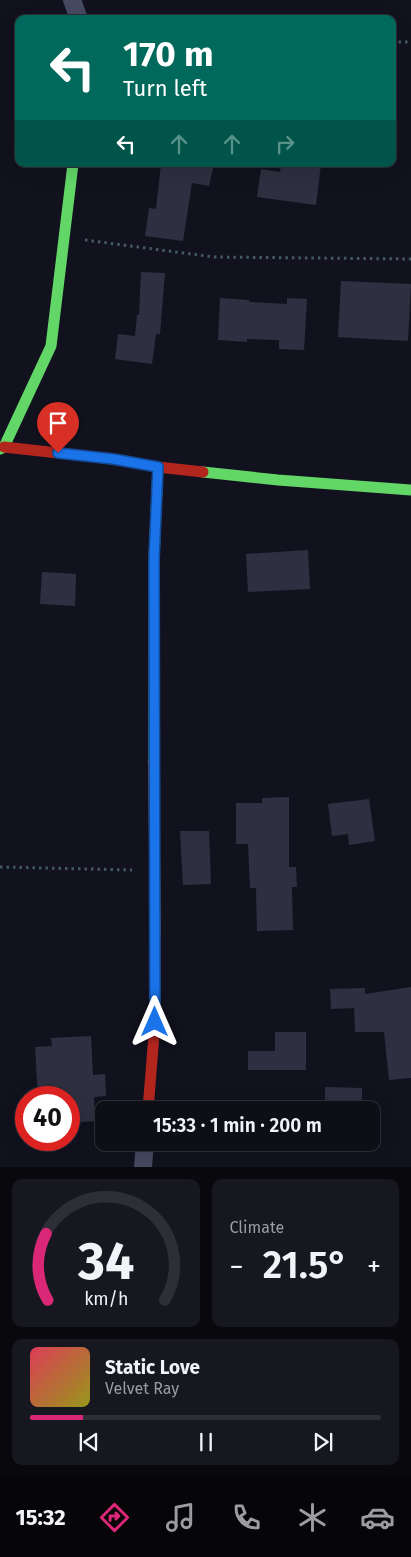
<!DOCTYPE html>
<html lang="en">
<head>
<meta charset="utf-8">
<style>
  :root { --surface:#0e0e17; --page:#171720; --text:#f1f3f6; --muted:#9b9ca1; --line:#2e2e36; --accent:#db2777 }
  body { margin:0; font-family:"Fira Sans",sans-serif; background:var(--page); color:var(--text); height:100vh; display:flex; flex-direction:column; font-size:19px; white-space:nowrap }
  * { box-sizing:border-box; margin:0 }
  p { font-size:16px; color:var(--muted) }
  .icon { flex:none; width:28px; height:28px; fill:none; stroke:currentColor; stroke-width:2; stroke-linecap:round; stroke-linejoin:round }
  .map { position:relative; height:1167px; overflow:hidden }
  .sheet { display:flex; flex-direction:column; gap:12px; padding:12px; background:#08080d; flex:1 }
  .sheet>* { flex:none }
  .top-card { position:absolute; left:15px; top:15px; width:381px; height:152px; border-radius:10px; box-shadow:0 5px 20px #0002,0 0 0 1px var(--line); background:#00695c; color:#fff; overflow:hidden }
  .speed { position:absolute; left:15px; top:1086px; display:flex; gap:10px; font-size:25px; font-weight:700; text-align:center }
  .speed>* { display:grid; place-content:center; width:65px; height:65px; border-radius:50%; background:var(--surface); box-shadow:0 5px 20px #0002,0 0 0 1px var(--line); line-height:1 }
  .speed .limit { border:8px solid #d22; background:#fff; color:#111 }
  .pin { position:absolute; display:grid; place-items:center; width:42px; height:42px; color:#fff; margin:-51px -21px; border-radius:50% 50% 50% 0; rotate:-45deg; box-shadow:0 0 5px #0007 }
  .pin .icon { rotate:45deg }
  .me { position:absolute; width:55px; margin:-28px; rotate:0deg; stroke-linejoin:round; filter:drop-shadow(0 0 4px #0008) }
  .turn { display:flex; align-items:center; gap:18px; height:105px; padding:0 25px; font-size:22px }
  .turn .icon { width:65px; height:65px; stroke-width:2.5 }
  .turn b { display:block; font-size:35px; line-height:42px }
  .lanes { display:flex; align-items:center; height:48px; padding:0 25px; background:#0003; justify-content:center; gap:25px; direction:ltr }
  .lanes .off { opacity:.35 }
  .big { font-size:38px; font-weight:600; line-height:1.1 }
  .sheet .tile { flex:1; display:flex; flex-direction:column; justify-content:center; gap:8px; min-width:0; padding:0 18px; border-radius:10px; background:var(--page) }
  .sheet .dial { align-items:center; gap:0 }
  .dial svg { height:130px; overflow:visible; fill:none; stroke:var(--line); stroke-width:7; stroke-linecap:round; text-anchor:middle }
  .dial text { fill:var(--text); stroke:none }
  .song { display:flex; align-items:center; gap:15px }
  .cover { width:60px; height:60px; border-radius:8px; background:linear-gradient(135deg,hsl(350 70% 55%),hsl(60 70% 35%)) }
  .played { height:5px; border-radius:2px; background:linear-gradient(90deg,var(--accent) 15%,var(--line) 15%) }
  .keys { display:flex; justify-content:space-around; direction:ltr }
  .heat { display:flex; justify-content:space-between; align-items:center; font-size:28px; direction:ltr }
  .sheet .tiles { flex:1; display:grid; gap:12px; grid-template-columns:1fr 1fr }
  .tile:last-child { grid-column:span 2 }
  .trip { position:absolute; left:95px; top:1101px; width:285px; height:50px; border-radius:10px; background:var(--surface); box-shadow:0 5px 20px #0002,0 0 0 1px var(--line); font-weight:600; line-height:50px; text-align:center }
  .tabs { display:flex; height:80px; justify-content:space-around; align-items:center; background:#060609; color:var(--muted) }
  .tabs .icon { width:35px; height:35px }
  .tabs .on { color:var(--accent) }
  .tabs b { font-size:22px; color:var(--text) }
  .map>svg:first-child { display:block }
  .building { fill:#2f2f41 }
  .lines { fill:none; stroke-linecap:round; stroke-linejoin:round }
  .path { stroke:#435963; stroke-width:3; stroke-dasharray:2.5 4; stroke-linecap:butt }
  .street { stroke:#454961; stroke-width:18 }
  .fast { stroke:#63d668; stroke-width:11 }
  .slow { stroke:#ff974d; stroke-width:11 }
  .jam { stroke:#b3261e; stroke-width:11 }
  .route-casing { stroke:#114b97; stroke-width:12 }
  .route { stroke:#1a73e8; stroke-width:9 }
</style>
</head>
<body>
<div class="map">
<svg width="411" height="1167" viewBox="0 0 411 1167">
  <rect width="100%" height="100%" fill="#12121f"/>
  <path class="building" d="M161 164H214L209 186 192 183 183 241 145 236 149 208 156 209Z
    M281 164H321L316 205 257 197 261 169 280 172Z
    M141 272 165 273 160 334H156L152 364 115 359 118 334 135 336 137 315H139Z
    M341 281 411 284 408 341 338 337Z
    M220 298 249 300V302L287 304V298L307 299 304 350 279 349V340L247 339V342L218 340Z
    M308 550 310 589 248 592 246 554Z
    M42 572 76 574 75 606 40 604Z
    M289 797V867H296L297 887H292L293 930 257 931 256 888H250L248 844H236V803H262V798Z
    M369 799 375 841 349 845 348 834 332 836 328 804Z
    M180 831H209L211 884 183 885Z
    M411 987V1078L389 1080 384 1032H355L354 1008 331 1009 330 989 365 988V994Z
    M275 1032H306V1070H248V1051H275Z
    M91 1036 93 1075 105 1074 106 1096 94 1097 95 1121 69 1123V1098H38L35 1047 52 1046 51 1038Z
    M325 1087 362 1088V1110H325Z"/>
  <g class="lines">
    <path class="path" d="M392 42H411
      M85 240 214 257 411 259
      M0 867 132 870"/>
    <path class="street" d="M72 0 79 19
      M143 1167 145 1142"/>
    <path class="fast" d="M0 449 4 447 51 346 73 164
      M203 472 278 480 411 490
      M154 762V559L158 467"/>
    <path class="slow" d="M154 762 155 936"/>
    <path class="jam" d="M4 447 113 459 158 467 203 472
      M148 1110 155 1022V936"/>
  </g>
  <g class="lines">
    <g class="route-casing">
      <path id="route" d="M58 453 113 459 158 467 154 559 155 1022"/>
    </g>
    <use href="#route" class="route"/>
  </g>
</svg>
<div class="speed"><div class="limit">40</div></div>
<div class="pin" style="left:58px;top:453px;background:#d93025"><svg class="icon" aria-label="arrive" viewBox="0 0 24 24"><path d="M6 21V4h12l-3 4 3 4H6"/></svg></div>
<svg class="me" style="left:155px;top:1022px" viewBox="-20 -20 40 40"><path d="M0-17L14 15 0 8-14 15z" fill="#1a73e8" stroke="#fff" stroke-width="4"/></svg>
<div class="trip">15:33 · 1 min · 200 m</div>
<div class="top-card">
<div class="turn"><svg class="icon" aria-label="left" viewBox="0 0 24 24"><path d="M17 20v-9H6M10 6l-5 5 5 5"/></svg><div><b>170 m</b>Turn left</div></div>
<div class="lanes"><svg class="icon" aria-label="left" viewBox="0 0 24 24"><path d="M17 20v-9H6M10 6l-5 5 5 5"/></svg><svg class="icon off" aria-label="ahead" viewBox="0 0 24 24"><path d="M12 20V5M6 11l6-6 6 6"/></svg><svg class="icon off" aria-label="ahead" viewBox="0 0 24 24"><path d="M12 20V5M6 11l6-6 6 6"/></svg><svg class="icon off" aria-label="right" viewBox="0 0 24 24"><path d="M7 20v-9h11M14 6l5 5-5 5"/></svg></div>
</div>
</div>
<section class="sheet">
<div class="tiles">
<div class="tile dial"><svg viewBox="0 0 100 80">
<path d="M14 69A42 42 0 1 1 86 69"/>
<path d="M14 69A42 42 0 0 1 13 28" stroke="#db2777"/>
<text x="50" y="56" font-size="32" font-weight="700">34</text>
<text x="50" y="72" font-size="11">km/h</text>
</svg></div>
<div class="tile"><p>Climate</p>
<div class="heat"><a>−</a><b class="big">21.5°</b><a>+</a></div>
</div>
<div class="tile">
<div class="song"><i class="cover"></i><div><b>Static Love</b><p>Velvet Ray</p></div></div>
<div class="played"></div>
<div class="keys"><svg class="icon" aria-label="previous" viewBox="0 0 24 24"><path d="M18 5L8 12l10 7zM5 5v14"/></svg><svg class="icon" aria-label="pause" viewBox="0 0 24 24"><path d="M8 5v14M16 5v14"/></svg><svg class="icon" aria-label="next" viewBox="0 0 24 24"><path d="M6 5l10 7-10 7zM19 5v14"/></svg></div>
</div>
</div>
</section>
<nav class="tabs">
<b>15:32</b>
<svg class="icon on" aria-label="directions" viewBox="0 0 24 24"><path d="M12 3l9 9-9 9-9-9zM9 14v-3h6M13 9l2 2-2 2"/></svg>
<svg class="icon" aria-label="music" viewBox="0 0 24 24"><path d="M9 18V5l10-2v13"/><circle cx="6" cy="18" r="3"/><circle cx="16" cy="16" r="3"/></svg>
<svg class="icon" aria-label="phone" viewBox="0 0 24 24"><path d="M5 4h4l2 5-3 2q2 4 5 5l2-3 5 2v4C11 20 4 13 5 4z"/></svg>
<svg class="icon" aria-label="climate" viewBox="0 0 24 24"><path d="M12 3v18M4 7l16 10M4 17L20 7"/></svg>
<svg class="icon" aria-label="car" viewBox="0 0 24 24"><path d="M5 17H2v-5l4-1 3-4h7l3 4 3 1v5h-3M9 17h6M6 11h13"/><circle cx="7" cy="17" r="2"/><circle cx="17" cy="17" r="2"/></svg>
</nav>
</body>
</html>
